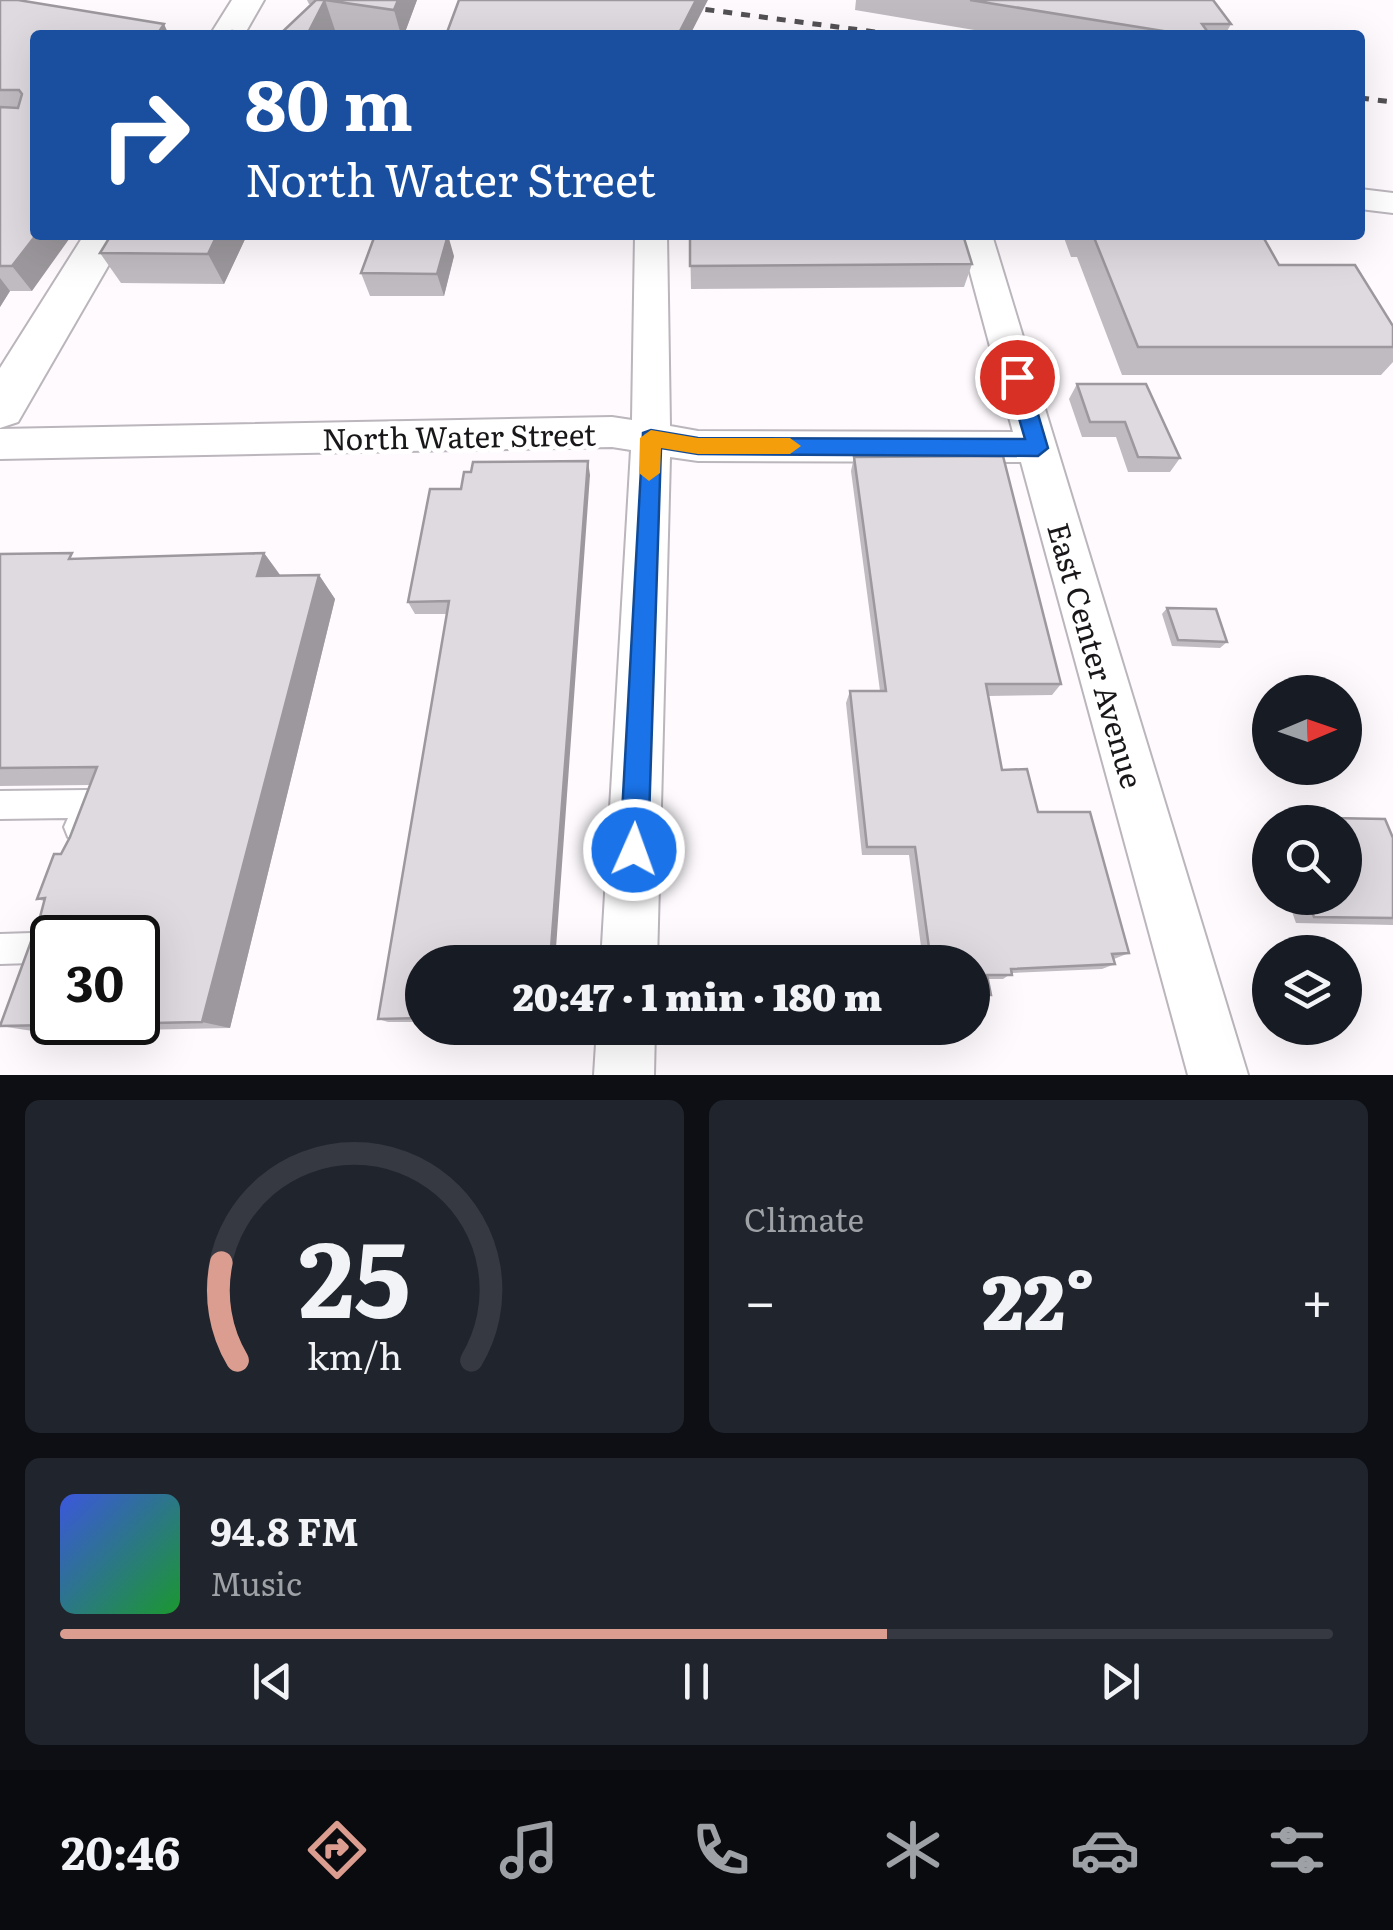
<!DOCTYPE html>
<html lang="en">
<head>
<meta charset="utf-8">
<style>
  :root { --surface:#171b24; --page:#20242c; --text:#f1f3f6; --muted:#9ea1a6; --line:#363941; --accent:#da9d90 }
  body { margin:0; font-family:Literata,serif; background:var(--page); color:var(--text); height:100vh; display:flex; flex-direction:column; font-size:38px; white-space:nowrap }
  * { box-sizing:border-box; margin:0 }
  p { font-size:32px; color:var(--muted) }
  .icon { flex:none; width:55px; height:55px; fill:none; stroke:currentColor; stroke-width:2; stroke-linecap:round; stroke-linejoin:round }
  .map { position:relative; height:1075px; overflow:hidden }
  .sheet { display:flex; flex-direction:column; gap:25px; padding:25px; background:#0d0f14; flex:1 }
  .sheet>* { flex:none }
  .banner { position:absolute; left:30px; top:30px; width:1335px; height:210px; border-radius:10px; box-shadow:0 10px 40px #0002; background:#1a4fa0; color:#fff; overflow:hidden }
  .needle { width:65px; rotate:88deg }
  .fabs { position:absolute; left:1252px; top:675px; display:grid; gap:20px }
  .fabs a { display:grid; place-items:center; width:110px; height:110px; border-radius:50%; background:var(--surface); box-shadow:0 10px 40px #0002; font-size:50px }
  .speed { position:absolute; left:30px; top:915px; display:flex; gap:20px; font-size:50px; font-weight:700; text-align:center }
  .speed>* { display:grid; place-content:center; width:130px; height:130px; border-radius:50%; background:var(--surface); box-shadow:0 10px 40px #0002; line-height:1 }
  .speed .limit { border:5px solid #111; border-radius:15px; background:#fff; color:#111 }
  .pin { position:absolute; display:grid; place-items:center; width:85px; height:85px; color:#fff; margin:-42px; border:5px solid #fff; border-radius:50%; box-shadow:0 2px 10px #0007 }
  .me { position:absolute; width:110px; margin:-55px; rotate:2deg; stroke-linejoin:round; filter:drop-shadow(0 0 8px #0008) }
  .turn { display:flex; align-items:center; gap:35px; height:210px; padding:0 50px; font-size:45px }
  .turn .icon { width:130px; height:130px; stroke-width:2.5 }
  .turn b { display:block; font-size:70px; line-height:85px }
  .big { font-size:75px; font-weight:800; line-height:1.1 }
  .sheet .tile { flex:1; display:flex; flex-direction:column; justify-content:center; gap:15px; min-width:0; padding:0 35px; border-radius:15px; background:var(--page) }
  .sheet .dial { align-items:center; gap:0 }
  .dial svg { height:260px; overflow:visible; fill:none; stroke:var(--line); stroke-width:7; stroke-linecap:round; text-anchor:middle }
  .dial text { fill:var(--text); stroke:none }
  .song { display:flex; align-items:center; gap:30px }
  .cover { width:120px; height:120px; border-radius:15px; background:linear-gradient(135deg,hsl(230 70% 55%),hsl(130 70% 35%)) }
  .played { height:10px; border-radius:5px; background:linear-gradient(90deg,var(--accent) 65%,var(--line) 65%) }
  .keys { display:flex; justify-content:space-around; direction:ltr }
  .heat { display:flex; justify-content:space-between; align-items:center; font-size:55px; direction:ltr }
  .sheet .tiles { flex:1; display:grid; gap:25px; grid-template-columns:1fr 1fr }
  .tile:last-child { grid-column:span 2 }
  .trip { position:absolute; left:405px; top:945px; width:585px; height:100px; border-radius:50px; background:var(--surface); box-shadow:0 10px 40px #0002; font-weight:800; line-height:100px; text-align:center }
  .tabs { display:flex; height:160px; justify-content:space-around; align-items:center; background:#090b0e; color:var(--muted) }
  .tabs .icon { width:70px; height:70px }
  .tabs .active { color:var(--accent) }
  .tabs b { font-size:45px; color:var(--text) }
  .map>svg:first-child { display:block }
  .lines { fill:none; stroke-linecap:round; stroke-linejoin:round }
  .service-casing { stroke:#bbb5bc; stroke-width:4 }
  .minor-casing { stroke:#bbb5bc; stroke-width:4 }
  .tertiary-casing { stroke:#bbb5bc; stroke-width:4 }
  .service { fill:#fff; fill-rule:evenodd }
  .minor { fill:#fff; fill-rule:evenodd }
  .tertiary { fill:#fff; fill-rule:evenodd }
  .rail { stroke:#535153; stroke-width:5; stroke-dasharray:9 9; stroke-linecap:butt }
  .wall { fill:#c0bbc1 }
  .shaded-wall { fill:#9c989d }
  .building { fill:#dfd9e0; stroke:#9c989d; stroke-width:2.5; fill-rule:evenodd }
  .route { fill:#1a73e8; stroke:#114b97; stroke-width:2.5 }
  .slow { fill:#f59e0b }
  .labels { text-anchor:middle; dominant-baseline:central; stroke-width:10; stroke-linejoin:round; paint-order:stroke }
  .street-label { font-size:30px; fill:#191719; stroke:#fff }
</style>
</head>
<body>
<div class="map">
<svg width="1393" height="1075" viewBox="0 0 1393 1075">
  <rect width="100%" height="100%" fill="#fefafe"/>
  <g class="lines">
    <g class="service-casing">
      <path id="service" d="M87 790 97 794 101 804 88 837 78 841 68 837 64 827 68 818 0 819V791Z
        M32 933 42 938 47 948 42 958 32 963 0 964V934Z"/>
    </g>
    <g class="minor-casing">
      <path id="minor" d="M1360 189 1393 193V213L1360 209Z
        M635 235H667L670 426 698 431 1013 432 960 235H992L1248 1075H1188L1021 462 698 461 670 457 657 962H601L631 450 612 447 0 459V429L612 417 632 420Z
        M597 1028H655L654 1075H594Z"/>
    </g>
    <g class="tertiary-casing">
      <path id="tertiary" d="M232 0H264L244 35H210Z
        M84 235H126L18 422 0 428V368Z"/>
    </g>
    <use href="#service" class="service"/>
    <use href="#minor" class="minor"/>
    <use href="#tertiary" class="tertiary"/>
    <path class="rail" d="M634 0 898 35
      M1360 98 1393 102"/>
  </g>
  <path class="wall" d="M0 0H18L32 291H10L0 307Z
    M307 0H417L404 35H370L335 30 332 35H279L312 4H309Z
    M856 0H1213L1231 24 1225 35H1004L855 10Z
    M247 235 224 284 121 283 100 253Z
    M690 235 972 264 964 287 691 289Z
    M1063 235H1262L1279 265 1393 326V362L1381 375H1122L1077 257H1071Z
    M454 256 444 296H370L361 273Z
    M1077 384 1180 458 1170 472H1128L1116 437H1082L1069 399Z
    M854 457 1061 684 1052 695 988 696 1002 770 1038 812 1129 953 1114 959 1115 964 1102 969 1012 973 1003 979H988L991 995 982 999H972V962H923L909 855H862L846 703 850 691H880L851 471Z
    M590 475 422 962V1022H388L378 1019 447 614H415L408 602 461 489Z
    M264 553 281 576 319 575 335 599 230 1028 39 1032 0 1026 40 917 44 901 37 899 70 837 90 785 0 786V554L78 559Z
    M1167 608 1227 642 1220 648 1172 646 1162 614Z
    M1331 818 1385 819 1393 838V925L1296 923 1287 898H1345V822H1323Z"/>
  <path class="shaded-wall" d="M325 0 335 30 332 35H307Z
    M398 0H417L404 35H401L394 10Z
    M696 0H708L690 35H678Z
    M164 24 169 35H157Z
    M36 235H72L32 291 12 266Z
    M217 235H247L224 284 208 254Z
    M448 235 454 256 444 296 437 274Z
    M0 278 10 291 0 307Z
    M588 461 590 475 555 962H550Z
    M264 553 282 578 257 576Z
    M319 575 335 599 230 1028 202 1022Z"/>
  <path class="building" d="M0 0H18L164 24 157 35H35L36 235 12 266H0V107L18 108 22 94 19 90H0Z
    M316 0H398L394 10 325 0 307 35H279Z
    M459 0H696L678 35H446Z
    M970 0H1213L1231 24H1202L1210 35H1188Z
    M232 31 264 35H229Z
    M111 235H217L208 254 100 253Z
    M375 235H448L437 274 361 273Z
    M690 235H963L972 264 690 266Z
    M1093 235H1262L1279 265H1355L1393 326V347H1138Z
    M1077 384H1146L1180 458 1138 457 1125 422H1090Z
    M1003 456 1061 684H986L1002 770 1027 769 1038 812H1090L1129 953 1112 954 1115 964 1011 969 1012 975H987L991 995H972V962H931L915 847H867L850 691H886L854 457Z
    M588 461 550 962H422V1018L378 1019 449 601 408 602 430 489H461L464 472H471L473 462Z
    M72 553 69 559 264 553 257 576 319 575 202 1022 0 1026 40 917 45 898 37 899 54 854H61L70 837 97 767 0 768V554ZM52 938H138V1022H52Z
    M1167 608 1216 609 1227 642 1178 640Z
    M1331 818 1385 819 1393 838V918L1314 917 1307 898H1345V822H1333Z"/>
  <path class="route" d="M1017 369 1027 377 1048 448 1038 456 698 454 661 448 648 850 644 860 634 864 624 860 620 850 643 433 651 430 698 438 1025 439 1007 377Z"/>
  <path class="slow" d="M651 430 698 438H790L801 446 790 454H698L661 448 660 473 649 481 639 473 640 438Z"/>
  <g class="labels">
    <g class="street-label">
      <text transform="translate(459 435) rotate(-1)">North Water Street</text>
      <text transform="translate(1097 655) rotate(74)">East Center Avenue</text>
    </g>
  </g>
</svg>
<div class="fabs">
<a><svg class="needle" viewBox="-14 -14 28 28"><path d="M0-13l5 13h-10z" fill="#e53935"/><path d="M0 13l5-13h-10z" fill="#9ea1a6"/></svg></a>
<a><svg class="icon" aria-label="search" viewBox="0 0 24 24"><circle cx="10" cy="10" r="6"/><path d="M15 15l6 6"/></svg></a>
<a><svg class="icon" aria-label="layers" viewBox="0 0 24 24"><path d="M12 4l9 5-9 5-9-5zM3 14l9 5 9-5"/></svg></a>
</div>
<div class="speed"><div class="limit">30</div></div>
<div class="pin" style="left:1017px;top:377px;background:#d93025"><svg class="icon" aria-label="arrive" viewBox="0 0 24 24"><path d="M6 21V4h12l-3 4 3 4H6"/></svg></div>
<svg class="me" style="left:634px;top:850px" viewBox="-20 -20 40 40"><circle r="17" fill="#1a73e8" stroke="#fff" stroke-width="3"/><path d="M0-11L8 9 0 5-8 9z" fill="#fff"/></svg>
<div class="trip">20:47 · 1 min · 180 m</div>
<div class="banner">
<div class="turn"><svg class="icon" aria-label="right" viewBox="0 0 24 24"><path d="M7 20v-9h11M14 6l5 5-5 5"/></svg><div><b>80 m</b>North Water Street</div></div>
</div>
</div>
<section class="sheet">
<div class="tiles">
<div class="tile dial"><svg viewBox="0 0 100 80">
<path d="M14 69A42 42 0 1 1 86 69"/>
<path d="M14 69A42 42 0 0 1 9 39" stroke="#da9d90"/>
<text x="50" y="56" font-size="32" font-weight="700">25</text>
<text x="50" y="72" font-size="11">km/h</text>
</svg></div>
<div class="tile"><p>Climate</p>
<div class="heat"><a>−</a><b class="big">22°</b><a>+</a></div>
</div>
<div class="tile">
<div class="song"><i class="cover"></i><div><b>94.8 FM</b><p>Music</p></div></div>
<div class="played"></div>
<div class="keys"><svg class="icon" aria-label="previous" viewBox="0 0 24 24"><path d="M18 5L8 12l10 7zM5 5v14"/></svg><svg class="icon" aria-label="pause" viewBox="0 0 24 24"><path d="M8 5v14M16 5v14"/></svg><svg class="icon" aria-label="next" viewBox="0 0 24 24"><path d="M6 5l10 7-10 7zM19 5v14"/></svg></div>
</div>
</div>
</section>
<nav class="tabs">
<b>20:46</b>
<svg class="icon active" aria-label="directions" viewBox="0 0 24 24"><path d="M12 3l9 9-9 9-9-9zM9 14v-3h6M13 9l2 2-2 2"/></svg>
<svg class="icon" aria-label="music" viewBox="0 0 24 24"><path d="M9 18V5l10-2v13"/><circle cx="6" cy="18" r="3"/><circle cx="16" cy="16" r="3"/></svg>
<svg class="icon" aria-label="phone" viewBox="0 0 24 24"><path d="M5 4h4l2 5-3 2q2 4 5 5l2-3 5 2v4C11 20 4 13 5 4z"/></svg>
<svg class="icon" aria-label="climate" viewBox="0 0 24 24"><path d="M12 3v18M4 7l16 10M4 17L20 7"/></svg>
<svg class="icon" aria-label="car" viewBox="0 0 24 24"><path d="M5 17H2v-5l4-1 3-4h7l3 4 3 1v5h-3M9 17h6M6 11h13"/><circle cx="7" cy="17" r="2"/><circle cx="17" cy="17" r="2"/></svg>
<svg class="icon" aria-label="filters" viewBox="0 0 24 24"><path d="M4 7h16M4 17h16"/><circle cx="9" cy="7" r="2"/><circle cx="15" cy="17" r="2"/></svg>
</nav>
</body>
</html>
